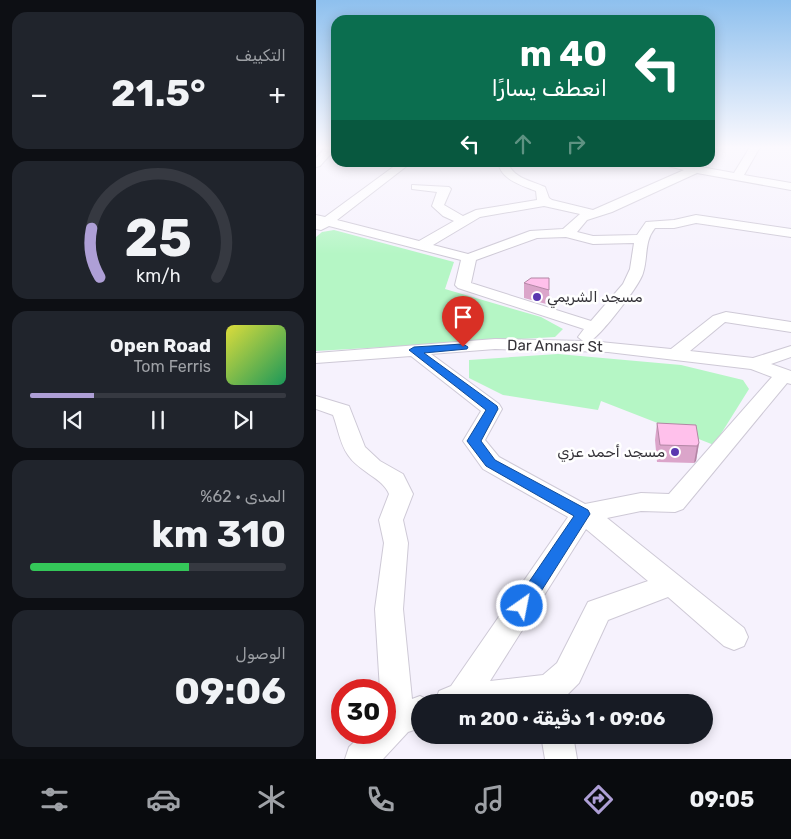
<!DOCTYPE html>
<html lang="ar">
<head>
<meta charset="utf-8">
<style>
  :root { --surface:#171b24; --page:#20242c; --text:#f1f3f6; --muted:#9ea1a6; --line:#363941; --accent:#ae9fd6 }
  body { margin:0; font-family:Rubik,"Noto Sans Arabic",sans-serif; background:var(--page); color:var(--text); direction:rtl; height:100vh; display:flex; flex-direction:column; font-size:19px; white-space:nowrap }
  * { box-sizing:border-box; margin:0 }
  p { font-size:16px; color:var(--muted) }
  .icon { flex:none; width:28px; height:28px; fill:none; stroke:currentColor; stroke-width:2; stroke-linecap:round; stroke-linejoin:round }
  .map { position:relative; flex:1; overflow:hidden; direction:ltr }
  .details { display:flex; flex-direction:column; gap:12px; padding:12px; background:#0d0f14; width:316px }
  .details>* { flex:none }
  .top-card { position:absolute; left:15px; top:15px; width:384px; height:152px; border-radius:15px; box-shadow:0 2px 12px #0003; direction:rtl; background:#0b6e4f; color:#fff; overflow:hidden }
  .speed { position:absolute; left:15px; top:679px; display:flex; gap:10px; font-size:25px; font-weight:700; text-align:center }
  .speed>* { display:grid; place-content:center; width:65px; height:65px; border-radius:50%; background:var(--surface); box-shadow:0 2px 12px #0003; line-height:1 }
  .speed .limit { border:8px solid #d22; background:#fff; color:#111 }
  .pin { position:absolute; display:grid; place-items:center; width:42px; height:42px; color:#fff; margin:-51px -21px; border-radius:50% 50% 50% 0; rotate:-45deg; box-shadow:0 0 5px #0007 }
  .pin .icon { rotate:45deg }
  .me { position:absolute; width:55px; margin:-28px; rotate:33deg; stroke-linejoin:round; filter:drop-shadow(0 0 4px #0008) }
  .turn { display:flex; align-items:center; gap:18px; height:105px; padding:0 25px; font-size:22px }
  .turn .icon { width:65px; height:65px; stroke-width:2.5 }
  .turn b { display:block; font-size:35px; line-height:42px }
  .lanes { display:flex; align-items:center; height:48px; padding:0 25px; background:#0003; justify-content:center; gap:25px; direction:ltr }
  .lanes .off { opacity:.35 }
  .big { font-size:38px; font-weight:700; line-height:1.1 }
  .details .widget { flex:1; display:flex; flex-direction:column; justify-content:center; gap:8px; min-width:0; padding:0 18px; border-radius:15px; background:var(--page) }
  .details .dial { align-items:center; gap:0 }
  .dial svg { height:130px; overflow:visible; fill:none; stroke:var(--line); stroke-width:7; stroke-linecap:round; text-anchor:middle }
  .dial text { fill:var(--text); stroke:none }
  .song { display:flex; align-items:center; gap:15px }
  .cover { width:60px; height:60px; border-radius:8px; background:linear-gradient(135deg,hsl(60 70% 55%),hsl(150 70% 35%)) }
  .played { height:5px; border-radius:2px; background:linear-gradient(90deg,var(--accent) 25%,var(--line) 25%) }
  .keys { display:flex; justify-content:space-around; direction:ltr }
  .heat { display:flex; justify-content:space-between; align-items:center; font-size:28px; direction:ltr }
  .charge { height:8px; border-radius:4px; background:linear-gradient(90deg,#34c759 62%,var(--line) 0) }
  .trip { position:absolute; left:95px; top:694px; width:302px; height:50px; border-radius:25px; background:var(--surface); box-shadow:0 2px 12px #0003; font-weight:700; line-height:50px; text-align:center; direction:rtl }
  .tab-bar { display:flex; height:80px; justify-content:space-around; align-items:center; background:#090b0e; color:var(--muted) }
  .tab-bar .icon { width:35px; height:35px }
  .tab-bar .active { color:var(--accent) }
  .tab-bar b { font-size:22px; color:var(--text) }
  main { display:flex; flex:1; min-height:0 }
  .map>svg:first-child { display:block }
  .green { fill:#b5f6c5 }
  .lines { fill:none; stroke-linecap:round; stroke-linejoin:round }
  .minor-casing { stroke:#cec9d6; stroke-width:2 }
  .minor { fill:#fff; fill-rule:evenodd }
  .wall { fill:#dba5ca }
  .shaded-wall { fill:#b286a4 }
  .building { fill:#ffc0eb; stroke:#b286a4 }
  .route { fill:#1a73e8; stroke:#114b97 }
  .poi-dot { fill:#5b38b0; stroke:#fff; stroke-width:2 }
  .labels { text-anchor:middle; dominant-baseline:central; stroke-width:5; stroke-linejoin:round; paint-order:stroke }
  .poi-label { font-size:15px; fill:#353339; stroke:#fff; text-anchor:start }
  .street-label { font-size:15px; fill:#353339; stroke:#fff }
</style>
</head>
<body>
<main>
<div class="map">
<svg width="475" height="759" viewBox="0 0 475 759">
  <rect width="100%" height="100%" fill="#f6f2fd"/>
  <path class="green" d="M18 230 138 262 129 289 225 317 247 329 239 337 0 351V237L6 232Z
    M242 354 365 365 427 380 433 389 398 445 285 401 282 410 187 395 153 378V360Z"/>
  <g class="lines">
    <g class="minor-casing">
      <path id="minor" d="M10 147 20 148 4 166 0 167V158Z
        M434 147H444L428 175 475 183V190L381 173 296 212 271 220 261 232 277 236 321 235 330 222 358 220 380 215 475 229V237L380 223 358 228H339C328 241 332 258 327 273 324 285 284 337 274 341L355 349 397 316 410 312 475 322V332L409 322 374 351 437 358 475 346V357L455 364 475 371V384L471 383 367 509 359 512 325 511 291 518 428 628 432 637 428 646 418 650 408 646 352 597 292 620 263 683 245 701 119 702 123 691 135 686 252 517 167 469 147 441 165 411 95 356 0 363V353L179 339 267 341 262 337 268 329 142 288 139 285 145 260 13 226 5 230 0 229V215L9 217 84 162H96L21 220 103 241 138 221 127 216 116 206 121 192 96 189V185L133 187 135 189 128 205 147 216 160 210 221 200 220 191C205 185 185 180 182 162H192C196 178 216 181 229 187L233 198 236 200 277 210 368 170 336 162 376 165 377 162H388L385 167 418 173ZM228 206 264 214 247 229 214 231 152 254 117 245 164 217ZM250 237 277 244 318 243 314 269 307 284 275 321 155 283 160 260 221 238ZM179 349 292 352 435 369 456 377 353 494 325 493 269 504 183 457 169 440 186 409 183 404 115 354ZM270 529 332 581 272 602 241 663 227 675 174 681Z
        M0 396 33 406 49 447 64 461 87 474 97 494 87 520 92 543 87 609 96 699 104 696 116 702H104V728L92 732 67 759H29L33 747 48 732H69V690H64L59 609 68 543 63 520 73 494C67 478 43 472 32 455 24 444 22 428 17 415L0 409Z
        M225 735H257L261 759H229Z"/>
    </g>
    <use href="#minor" class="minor"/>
  </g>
  <path class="wall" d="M208 283 233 290 234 305 208 298Z
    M341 423 383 443 380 461 378 463 341 462 339 440Z"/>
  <path class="shaded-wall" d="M383 443 380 461 378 463 381 446Z"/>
  <path class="building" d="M215 278H233V290L208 283Z
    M341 423 380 425 383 443 381 446 344 445Z"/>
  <linearGradient id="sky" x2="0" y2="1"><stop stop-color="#8ec0ee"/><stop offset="0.58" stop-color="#fbf9fe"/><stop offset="1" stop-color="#fbf9fe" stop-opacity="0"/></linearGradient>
  <rect width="475" height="254" fill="url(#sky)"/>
  <path class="route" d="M147 344 152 347 151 349 108 353 181 406 182 409 165 441 179 460 272 510 274 514 212 612 206 614 200 612 198 606 200 601 258 516 170 466 151 441 170 410 93 350 98 347Z"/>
  <g class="poi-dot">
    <circle cx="221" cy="297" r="5"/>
    <circle cx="359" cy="452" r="5"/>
  </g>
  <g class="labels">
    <g class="poi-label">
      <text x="231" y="297">مسجد الشريمي</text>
      <text x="349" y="452" text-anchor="end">مسجد أحمد عزي</text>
    </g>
    <g class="street-label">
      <text transform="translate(239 346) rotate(1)">Dar Annasr St</text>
    </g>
  </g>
</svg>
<div class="speed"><div class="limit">30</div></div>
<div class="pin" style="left:147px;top:347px;background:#d93025"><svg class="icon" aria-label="arrive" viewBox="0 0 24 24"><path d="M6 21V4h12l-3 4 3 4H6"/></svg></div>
<svg class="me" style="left:206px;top:606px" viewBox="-20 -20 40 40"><circle r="17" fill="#1a73e8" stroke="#fff" stroke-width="3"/><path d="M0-11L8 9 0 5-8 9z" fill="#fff"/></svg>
<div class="trip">09:06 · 1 دقيقة · 200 m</div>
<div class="top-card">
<div class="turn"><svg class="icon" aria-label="left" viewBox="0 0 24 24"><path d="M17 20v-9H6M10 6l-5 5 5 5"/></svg><div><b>40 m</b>انعطف يسارًا</div></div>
<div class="lanes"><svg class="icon" aria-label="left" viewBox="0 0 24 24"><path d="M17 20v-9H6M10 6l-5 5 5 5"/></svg><svg class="icon off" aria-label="ahead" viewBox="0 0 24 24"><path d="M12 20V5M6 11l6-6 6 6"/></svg><svg class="icon off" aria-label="right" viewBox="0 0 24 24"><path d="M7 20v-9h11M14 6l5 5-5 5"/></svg></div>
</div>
</div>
<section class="details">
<div class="widget"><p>التكييف</p>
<div class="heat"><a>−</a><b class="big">21.5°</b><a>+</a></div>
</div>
<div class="widget dial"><svg viewBox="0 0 100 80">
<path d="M14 69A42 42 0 1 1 86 69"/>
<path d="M14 69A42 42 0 0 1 9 39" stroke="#ae9fd6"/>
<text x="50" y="56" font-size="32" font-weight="700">25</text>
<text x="50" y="72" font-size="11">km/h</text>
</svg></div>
<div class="widget">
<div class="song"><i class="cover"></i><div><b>Open Road</b><p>Tom Ferris</p></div></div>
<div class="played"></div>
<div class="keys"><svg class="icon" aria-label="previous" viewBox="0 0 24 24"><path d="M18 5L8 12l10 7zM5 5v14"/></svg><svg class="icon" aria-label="pause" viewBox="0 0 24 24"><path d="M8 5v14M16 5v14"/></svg><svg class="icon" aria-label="next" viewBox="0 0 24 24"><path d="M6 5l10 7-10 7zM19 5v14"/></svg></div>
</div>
<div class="widget"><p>المدى · 62%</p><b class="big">310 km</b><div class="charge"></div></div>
<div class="widget"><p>الوصول</p><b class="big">09:06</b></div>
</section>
</main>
<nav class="tab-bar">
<b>09:05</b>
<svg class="icon active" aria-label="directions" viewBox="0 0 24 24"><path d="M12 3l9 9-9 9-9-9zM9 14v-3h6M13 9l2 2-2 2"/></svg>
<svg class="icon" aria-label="music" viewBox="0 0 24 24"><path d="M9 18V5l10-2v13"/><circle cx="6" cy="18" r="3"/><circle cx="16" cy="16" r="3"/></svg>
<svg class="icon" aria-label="phone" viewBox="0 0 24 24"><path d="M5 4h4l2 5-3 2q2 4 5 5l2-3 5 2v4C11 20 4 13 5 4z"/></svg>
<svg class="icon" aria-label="climate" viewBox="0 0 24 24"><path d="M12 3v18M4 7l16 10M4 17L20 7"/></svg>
<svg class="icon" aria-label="car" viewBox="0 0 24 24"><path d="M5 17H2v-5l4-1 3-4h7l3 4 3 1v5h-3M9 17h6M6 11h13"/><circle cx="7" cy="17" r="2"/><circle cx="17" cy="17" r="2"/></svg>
<svg class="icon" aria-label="filters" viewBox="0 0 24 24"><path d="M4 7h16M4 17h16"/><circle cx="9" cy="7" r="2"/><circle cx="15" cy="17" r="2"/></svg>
</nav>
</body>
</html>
